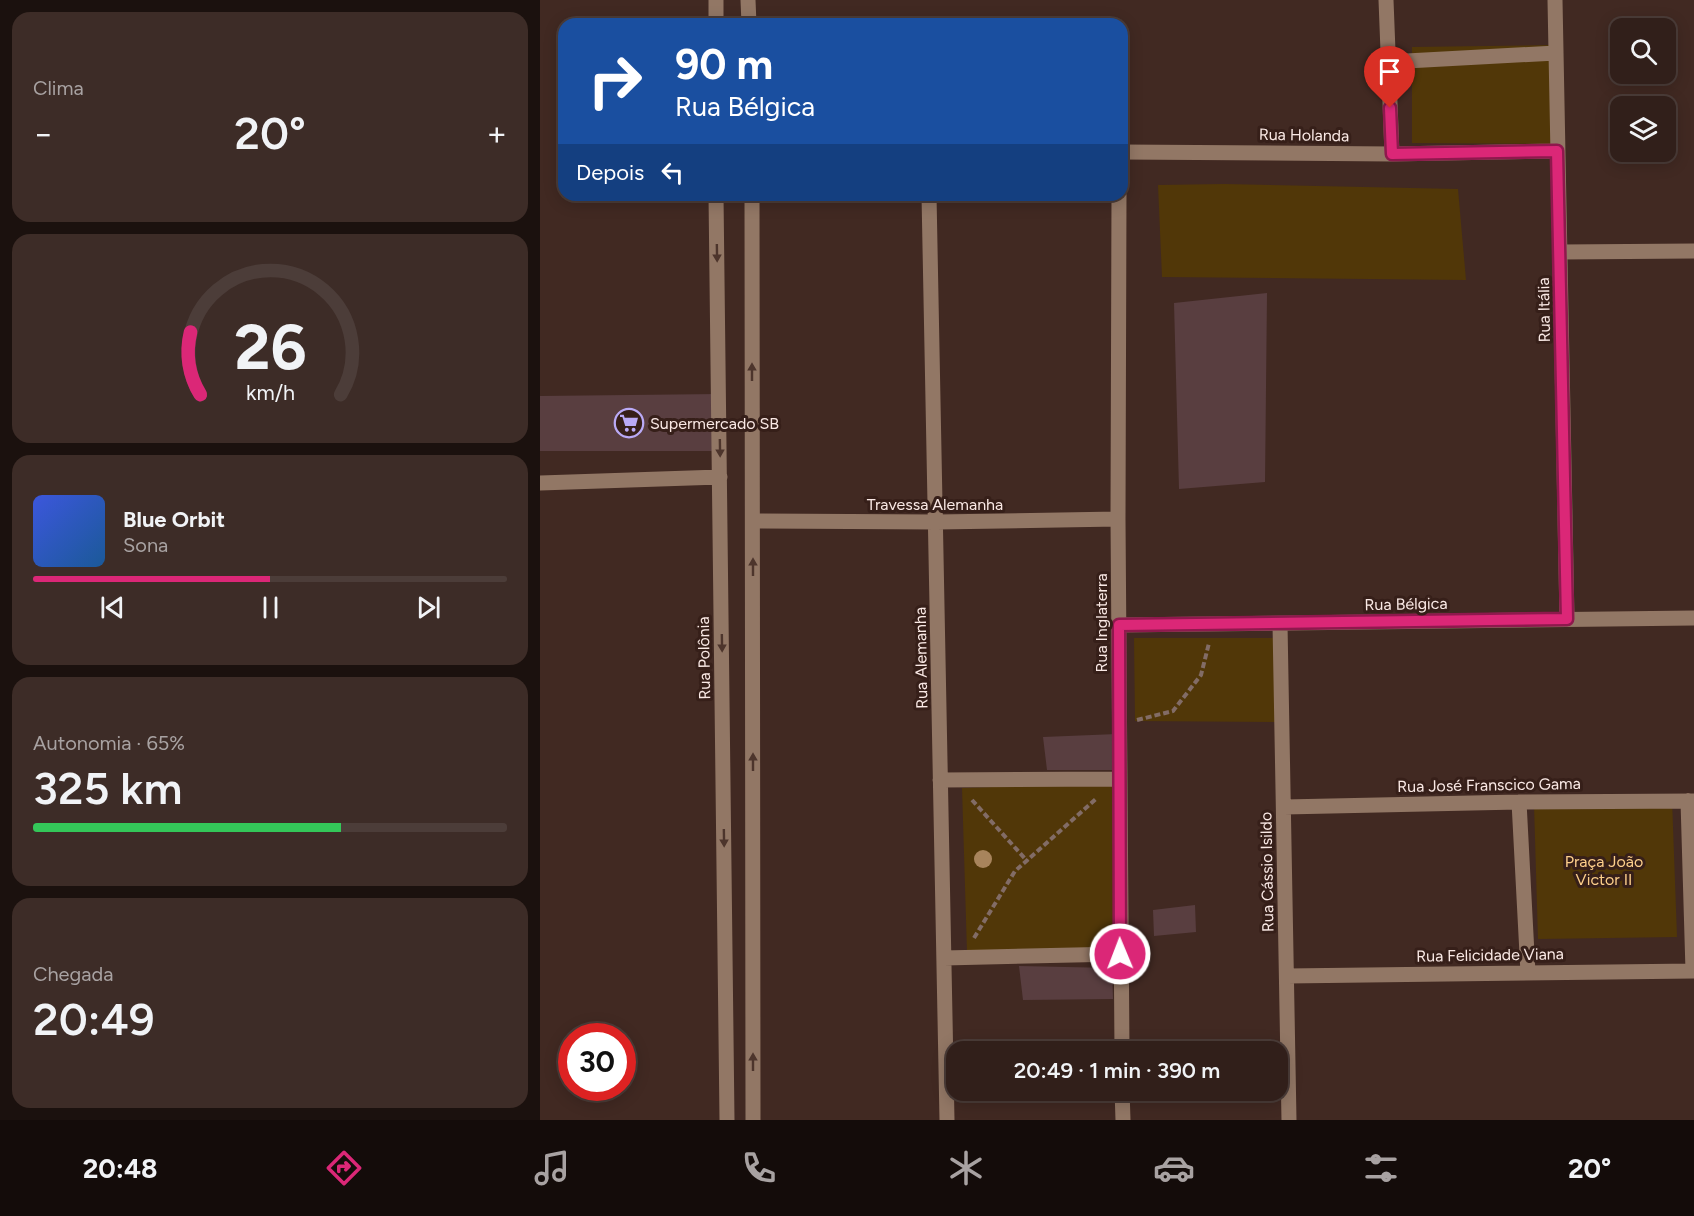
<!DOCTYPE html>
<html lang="pt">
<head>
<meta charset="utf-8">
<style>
  :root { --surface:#311f1a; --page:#3d2c27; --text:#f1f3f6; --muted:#a8a2a2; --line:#4c3d39; --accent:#db2777 }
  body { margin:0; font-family:Figtree,sans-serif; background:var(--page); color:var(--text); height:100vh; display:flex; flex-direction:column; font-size:22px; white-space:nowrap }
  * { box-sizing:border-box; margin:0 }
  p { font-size:20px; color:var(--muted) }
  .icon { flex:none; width:33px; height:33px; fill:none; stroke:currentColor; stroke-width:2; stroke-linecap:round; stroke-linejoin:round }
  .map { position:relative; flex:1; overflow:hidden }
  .side { display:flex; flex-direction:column; gap:12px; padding:12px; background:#1b110e; width:540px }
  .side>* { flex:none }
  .banner { position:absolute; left:18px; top:18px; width:570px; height:183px; border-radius:18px; box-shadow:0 3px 15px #0003,0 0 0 2px var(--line); background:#1a4fa0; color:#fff; overflow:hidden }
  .tools { position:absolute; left:1070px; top:18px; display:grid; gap:12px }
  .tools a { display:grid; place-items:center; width:66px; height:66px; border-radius:12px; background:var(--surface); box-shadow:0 3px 15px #0003,0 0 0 2px var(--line); font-size:30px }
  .speed { position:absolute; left:18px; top:1023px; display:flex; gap:12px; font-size:30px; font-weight:700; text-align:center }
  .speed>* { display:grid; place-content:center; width:78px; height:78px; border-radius:50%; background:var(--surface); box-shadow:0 3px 15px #0003,0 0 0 2px var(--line); line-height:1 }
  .speed .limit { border:9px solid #d22; background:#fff; color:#111 }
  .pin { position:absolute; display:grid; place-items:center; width:51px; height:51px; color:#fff; margin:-62px -26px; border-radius:50% 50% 50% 0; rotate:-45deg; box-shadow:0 0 6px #0007 }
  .pin .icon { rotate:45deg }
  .me { position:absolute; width:66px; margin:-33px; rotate:359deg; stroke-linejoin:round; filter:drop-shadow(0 0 4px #0008) }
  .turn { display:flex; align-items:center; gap:21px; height:126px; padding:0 18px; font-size:27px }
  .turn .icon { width:78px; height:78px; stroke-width:2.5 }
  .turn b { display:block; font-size:42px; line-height:51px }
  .then { display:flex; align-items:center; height:57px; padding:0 18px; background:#0003; gap:12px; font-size:22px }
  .big { font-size:45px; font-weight:600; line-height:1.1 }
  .side .widget { flex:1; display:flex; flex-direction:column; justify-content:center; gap:9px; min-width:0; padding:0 21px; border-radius:18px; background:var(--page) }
  .side .dial { align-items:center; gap:0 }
  .dial svg { height:156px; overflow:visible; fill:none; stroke:var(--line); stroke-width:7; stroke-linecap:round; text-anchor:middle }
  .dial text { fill:var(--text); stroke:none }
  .song { display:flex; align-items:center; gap:18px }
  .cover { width:72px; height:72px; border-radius:9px; background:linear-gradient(135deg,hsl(230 70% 55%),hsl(210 70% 35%)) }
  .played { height:6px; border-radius:3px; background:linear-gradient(90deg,var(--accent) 50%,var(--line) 50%) }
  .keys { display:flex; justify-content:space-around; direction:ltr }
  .heat { display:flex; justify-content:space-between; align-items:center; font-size:33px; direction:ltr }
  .charge { height:9px; border-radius:4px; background:linear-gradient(90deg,#34c759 65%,var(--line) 0) }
  .trip { position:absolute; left:406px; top:1041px; width:342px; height:60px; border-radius:18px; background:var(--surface); box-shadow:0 3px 15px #0003,0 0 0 2px var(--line); font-weight:600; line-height:60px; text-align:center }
  .menu { display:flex; height:96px; justify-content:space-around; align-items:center; background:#140c0a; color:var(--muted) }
  .menu .icon { width:42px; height:42px }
  .menu .selected { color:var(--accent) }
  .menu b { font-size:27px; color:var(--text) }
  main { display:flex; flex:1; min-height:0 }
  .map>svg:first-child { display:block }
  .green { fill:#513708 }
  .building { fill:#593e40 }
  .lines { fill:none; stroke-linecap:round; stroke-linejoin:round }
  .path { stroke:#826c66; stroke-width:4; stroke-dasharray:6 3; stroke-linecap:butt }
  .minor { stroke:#927765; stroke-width:15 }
  .tree { fill:#a8845c }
  .oneway { fill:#4d352c }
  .route-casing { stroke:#8e194d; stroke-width:15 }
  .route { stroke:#db2777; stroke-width:10 }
  .labels { text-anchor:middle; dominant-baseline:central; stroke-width:6; stroke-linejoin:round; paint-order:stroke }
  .street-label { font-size:16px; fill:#fae9e5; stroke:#361f19 }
  .poi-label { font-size:16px; fill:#fae9e5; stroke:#361f19; text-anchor:start }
  .park-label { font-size:16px; fill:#fdcf8b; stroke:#361f19 }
</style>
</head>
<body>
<main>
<section class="side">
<div class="widget"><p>Clima</p>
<div class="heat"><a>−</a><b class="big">20°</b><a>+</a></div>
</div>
<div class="widget dial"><svg viewBox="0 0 100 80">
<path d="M14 69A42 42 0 1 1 86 69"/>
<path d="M14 69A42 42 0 0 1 9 37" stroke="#db2777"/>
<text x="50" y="56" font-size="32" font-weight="700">26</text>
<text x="50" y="72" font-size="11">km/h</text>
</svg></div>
<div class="widget">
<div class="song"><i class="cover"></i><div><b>Blue Orbit</b><p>Sona</p></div></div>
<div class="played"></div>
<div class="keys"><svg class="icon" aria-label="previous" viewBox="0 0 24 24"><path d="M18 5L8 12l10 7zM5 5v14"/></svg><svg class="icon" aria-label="pause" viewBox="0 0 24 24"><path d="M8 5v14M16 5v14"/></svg><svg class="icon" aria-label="next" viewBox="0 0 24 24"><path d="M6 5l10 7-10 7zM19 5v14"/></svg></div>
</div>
<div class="widget"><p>Autonomia · 65%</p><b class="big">325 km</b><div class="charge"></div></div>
<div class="widget"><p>Chegada</p><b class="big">20:49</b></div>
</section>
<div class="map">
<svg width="1154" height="1120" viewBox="0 0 1154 1120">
  <rect width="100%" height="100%" fill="#412922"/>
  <path class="green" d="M1014 45 1012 144 872 143V47Z
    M684 184 918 189 926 280 622 277 618 185Z
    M594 638H737L738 722 595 721Z
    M575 783 574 950 427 952 422 788Z
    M1132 799 1137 937 998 939 994 805Z"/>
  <path class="building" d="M727 293 725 482 639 489 634 303Z
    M179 394V451H0V396Z
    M577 734 578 770H507L503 737Z
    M655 905 656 932 614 936 613 910Z
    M479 966 572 968 573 999 483 1000Z"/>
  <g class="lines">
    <path class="path" d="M597 720 633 711 661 675 669 643
      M432 800 488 862
      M434 938 475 871 556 799"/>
    <path class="minor" d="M176 0V24
      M208 0 209 24
      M846 0 852 154
      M1015 0 1027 619
      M848 62 1016 53
      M582 152 852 154 1017 151
      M176 195 187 1120
      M212 195 213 1120
      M389 195 407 1120
      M579 195 578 519 582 1052
      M1021 252 1154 251
      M0 483 180 477
      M213 521 397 522 578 519
      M740 624 749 1120
      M579 625 1154 618
      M400 780 579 779
      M1148 801 1153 971
      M979 802 988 973
      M744 807 979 802 1154 801
      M404 958 580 954
      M747 976 1154 971
      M582 1090 583 1120"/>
  </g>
  <circle class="tree" cx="443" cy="859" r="9"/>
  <defs><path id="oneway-solid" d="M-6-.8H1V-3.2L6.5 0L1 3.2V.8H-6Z" transform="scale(1.5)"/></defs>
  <g class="oneway">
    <use href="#oneway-solid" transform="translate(177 253) rotate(89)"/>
    <use href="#oneway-solid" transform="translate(212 372) rotate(-90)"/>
    <use href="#oneway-solid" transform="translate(180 448) rotate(89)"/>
    <use href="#oneway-solid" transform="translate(213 567) rotate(-90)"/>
    <use href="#oneway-solid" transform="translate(182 643) rotate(89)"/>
    <use href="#oneway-solid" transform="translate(213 762) rotate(-90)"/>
    <use href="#oneway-solid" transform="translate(184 838) rotate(89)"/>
    <use href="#oneway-solid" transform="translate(213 1062) rotate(-90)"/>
  </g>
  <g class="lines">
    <g class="route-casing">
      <path id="route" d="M580 954 579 625 1027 619 1017 151 852 154 850 108"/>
    </g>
    <use href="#route" class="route"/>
  </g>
  <defs>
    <g id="supermarket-ring" transform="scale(1.5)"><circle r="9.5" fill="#361f19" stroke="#baaaf6" stroke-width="1.5"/><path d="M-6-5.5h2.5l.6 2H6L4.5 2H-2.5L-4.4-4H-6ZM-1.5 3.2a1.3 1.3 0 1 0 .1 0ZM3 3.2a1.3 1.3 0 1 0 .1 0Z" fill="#baaaf6"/></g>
  </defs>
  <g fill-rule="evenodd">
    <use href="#supermarket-ring" x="89" y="423"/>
  </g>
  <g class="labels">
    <g class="street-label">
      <text transform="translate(764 135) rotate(1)">Rua Holanda</text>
      <text transform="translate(1004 310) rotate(-91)">Rua Itália</text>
      <text x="395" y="504">Travessa Alemanha</text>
      <text transform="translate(866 604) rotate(-1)">Rua Bélgica</text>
      <text transform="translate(561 623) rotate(-90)">Rua Inglaterra</text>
      <text transform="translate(164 658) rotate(-91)">Rua Polônia</text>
      <text transform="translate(381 658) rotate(-91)">Rua Alemanha</text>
      <text transform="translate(949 785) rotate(-1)">Rua José Franscico Gama</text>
      <text transform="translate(727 872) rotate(-91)">Rua Cássio Isildo</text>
      <text transform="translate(950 955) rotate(-1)">Rua Felicidade Viana</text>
    </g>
    <g class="poi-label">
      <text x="110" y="423">Supermercado SB</text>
    </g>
    <g class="park-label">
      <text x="1064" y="861">Praça João<tspan x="1064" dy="18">Victor II</tspan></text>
    </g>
  </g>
</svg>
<div class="tools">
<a><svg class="icon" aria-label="search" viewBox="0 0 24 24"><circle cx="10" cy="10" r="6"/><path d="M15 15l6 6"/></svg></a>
<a><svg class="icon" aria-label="layers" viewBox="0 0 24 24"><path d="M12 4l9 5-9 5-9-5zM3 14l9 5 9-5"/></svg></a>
</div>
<div class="speed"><div class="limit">30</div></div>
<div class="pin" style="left:850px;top:108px;background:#d93025"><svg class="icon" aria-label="arrive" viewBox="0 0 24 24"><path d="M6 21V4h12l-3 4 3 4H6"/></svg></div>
<svg class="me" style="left:580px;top:954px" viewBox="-20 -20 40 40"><circle r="17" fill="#db2777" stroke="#fff" stroke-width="3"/><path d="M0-11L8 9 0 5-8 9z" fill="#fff"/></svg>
<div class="trip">20:49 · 1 min · 390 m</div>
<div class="banner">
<div class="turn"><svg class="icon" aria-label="right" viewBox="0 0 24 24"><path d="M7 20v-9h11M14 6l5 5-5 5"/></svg><div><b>90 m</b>Rua Bélgica</div></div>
<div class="then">Depois<svg class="icon" aria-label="left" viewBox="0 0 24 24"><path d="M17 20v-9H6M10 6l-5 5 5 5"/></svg></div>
</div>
</div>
</main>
<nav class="menu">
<b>20:48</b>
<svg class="icon selected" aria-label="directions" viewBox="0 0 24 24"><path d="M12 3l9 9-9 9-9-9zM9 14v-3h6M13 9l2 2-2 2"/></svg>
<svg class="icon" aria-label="music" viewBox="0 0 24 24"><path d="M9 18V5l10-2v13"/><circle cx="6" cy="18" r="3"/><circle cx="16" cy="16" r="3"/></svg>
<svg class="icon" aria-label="phone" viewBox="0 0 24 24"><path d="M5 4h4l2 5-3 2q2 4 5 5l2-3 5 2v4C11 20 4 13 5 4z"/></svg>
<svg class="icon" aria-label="climate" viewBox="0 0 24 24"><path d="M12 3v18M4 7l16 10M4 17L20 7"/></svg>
<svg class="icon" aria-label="car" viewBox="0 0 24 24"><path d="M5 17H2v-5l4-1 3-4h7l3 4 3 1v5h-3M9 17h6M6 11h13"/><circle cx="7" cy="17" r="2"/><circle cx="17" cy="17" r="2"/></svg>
<svg class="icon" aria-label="filters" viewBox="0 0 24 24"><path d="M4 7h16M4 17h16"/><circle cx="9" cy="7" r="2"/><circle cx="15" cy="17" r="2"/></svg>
<b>20°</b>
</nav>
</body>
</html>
